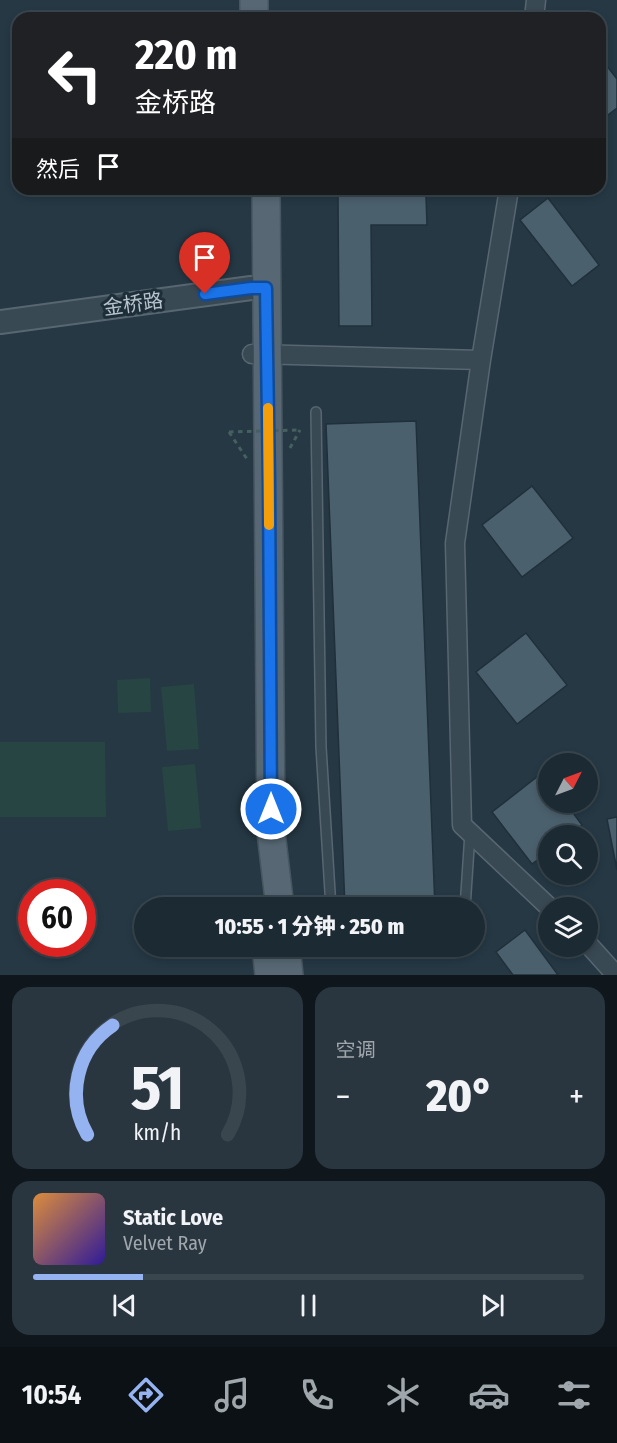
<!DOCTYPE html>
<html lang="zh">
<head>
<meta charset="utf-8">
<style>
  :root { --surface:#1c2a33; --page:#29363f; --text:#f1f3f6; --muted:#a0a7ac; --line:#3a464e; --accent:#95b2f1 }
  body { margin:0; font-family:"Fira Sans Condensed","Noto Sans SC",sans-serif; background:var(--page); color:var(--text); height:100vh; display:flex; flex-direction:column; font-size:22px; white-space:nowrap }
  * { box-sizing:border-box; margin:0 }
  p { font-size:20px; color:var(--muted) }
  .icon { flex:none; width:33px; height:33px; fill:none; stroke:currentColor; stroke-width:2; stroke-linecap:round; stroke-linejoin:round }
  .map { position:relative; height:975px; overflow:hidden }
  .drawer { display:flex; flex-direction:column; gap:12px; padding:12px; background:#0f171c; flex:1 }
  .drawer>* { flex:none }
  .hud { position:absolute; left:12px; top:12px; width:594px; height:183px; border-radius:18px; box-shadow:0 3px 9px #0003,0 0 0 2px var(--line); background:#202124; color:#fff; overflow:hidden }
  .needle { width:39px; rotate:48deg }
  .fabs { position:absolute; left:538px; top:753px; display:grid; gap:12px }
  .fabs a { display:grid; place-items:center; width:60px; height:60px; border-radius:50%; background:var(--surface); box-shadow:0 3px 9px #0003,0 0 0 2px var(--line); font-size:30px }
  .speed { position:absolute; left:18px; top:879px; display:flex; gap:12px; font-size:30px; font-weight:700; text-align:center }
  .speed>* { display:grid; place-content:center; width:78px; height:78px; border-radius:50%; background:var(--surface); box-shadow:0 3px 9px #0003,0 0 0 2px var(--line); line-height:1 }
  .speed .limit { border:9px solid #d22; background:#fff; color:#111 }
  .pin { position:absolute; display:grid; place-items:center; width:51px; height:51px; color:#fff; margin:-62px -26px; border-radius:50% 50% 50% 0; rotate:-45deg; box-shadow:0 0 6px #0007 }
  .pin .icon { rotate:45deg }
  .me { position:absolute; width:66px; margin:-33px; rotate:0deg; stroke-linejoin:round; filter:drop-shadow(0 0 4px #0008) }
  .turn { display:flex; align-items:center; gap:21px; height:126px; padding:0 24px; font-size:27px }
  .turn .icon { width:78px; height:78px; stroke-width:2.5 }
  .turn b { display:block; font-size:42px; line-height:51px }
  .then { display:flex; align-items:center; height:57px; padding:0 24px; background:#0003; gap:12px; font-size:22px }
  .big { font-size:45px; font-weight:800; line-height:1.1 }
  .drawer .tile { flex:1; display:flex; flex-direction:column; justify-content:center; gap:9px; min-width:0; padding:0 21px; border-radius:18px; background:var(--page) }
  .drawer .dial { align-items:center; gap:0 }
  .dial svg { height:156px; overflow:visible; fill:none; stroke:var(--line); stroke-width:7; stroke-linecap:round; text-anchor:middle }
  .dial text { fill:var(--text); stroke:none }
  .song { display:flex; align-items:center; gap:18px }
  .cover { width:72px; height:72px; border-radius:9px; background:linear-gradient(135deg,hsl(30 70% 55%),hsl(250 70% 35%)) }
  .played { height:6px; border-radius:3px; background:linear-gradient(90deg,var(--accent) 20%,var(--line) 20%) }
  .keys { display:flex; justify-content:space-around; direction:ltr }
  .heat { display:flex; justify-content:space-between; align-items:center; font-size:33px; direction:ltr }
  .drawer .tiles { flex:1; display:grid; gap:12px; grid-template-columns:1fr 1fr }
  .tile:last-child { grid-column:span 2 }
  .trip { position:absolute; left:134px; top:897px; width:351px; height:60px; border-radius:30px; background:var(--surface); box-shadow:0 3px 9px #0003,0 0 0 2px var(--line); font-weight:800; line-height:60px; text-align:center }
  .menu { display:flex; height:96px; justify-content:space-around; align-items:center; background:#0b1114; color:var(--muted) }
  .menu .icon { width:42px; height:42px }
  .menu .on { color:var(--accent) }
  .menu b { font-size:27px; color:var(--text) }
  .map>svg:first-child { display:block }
  .green { fill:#274543 }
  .building { fill:#4b606d; stroke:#20303b; stroke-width:1.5 }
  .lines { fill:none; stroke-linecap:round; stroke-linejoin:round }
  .service-casing { stroke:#586671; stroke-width:12 }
  .minor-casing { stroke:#586671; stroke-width:21 }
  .tertiary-casing { stroke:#586671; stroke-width:26 }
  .primary-casing { stroke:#465560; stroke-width:30 }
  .path { stroke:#45615f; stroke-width:3; stroke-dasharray:4.5 4.5; stroke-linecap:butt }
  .service { stroke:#394954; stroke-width:9 }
  .minor { stroke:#394954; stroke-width:18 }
  .tertiary { stroke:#394954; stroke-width:22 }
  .primary { stroke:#576874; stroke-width:27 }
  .path-bridge { stroke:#45615f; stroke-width:3; stroke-dasharray:4.5 4.5; stroke-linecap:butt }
  .route-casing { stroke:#114b97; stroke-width:15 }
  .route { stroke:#1a73e8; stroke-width:10 }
  .slow { stroke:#f59e0b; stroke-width:10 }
  .labels { text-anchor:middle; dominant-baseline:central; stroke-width:6; stroke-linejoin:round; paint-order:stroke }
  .street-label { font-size:20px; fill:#b7c3cd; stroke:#1e2e39 }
</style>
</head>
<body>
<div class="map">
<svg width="617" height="975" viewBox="0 0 617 975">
  <rect width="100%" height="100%" fill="#253844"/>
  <path class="green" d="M150 678 151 712 118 713 117 680Z
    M194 684 199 749 167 751 161 687Z
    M0 742H105L106 817H0Z
    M195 764 201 828 168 831 162 767Z"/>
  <path class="building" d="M600 57 617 79V108L600 121Z
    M338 196H426L427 225H371L372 326H339Z
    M548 198 599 265 572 286 520 220Z
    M416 421 435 908H345L326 424Z
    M532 486 573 538 522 577 482 525Z
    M526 633 567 685 517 724 476 672Z
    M542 773 549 782V802H565L582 825 569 836H549V851L532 864 492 812Z
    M617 817V870L607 819Z
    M525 930 558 975H513L496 952Z"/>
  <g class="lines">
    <g class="service-casing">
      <path id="service" d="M316 412 321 747 331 908
        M465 908 470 833"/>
    </g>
    <g class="minor-casing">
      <path id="minor" d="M534 18 536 0
        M509 189 481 360 455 543 462 825 550 908
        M252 354 481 360
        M588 944 616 975"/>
    </g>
    <g class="tertiary-casing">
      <path id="tertiary" d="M0 322 251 288H266"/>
    </g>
    <g class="primary-casing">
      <path id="primary" d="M254 18V0
        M266 189 271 832 280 908
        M266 946 269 975
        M286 946 289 975"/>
    </g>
    <path class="path" d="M229 432 247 459
      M290 448 300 430"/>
    <use href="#service" class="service"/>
    <use href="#minor" class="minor"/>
    <use href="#tertiary" class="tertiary"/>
    <use href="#primary" class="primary"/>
    <path class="path-bridge" d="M229 432 300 430"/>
  </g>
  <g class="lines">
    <g class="route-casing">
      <path id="route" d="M205 294 251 288H266L269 483 271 809"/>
    </g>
    <use href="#route" class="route"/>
    <path class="slow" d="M268 408 269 525"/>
  </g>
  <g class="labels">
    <g class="street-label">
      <text transform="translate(133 304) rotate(-8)">金桥路</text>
    </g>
  </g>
</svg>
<div class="fabs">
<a><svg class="needle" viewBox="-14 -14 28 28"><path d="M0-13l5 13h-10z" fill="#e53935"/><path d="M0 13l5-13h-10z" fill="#a0a7ac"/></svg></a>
<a><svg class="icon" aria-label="search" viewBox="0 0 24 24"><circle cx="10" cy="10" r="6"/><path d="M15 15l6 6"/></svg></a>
<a><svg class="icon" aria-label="layers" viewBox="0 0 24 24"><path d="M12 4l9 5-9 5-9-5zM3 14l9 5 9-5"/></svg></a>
</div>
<div class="speed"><div class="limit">60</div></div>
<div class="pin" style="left:205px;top:294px;background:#d93025"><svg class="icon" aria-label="arrive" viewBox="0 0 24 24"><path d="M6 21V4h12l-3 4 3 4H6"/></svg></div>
<svg class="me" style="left:271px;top:809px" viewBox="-20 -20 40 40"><circle r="17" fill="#1a73e8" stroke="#fff" stroke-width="3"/><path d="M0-11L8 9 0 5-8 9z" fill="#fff"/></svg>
<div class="trip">10:55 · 1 分钟 · 250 m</div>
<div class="hud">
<div class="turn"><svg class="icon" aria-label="left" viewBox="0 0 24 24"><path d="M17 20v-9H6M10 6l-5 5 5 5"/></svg><div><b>220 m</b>金桥路</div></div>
<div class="then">然后<svg class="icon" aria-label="arrive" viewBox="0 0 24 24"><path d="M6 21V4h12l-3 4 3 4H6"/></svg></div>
</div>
</div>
<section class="drawer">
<div class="tiles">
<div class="tile dial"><svg viewBox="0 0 100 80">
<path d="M14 69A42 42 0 1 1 86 69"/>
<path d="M14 69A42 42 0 0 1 27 13" stroke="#95b2f1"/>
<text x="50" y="56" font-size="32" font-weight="700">51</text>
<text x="50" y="72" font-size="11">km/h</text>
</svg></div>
<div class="tile"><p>空调</p>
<div class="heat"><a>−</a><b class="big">20°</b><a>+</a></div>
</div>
<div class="tile">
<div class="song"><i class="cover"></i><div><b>Static Love</b><p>Velvet Ray</p></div></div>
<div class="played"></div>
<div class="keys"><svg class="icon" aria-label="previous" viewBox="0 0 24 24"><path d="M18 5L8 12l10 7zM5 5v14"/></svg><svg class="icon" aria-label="pause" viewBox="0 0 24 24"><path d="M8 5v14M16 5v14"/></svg><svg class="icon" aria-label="next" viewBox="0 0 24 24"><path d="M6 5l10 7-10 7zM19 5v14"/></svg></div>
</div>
</div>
</section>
<nav class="menu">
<b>10:54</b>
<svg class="icon on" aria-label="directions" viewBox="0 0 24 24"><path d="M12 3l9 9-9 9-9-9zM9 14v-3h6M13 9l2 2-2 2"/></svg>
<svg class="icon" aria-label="music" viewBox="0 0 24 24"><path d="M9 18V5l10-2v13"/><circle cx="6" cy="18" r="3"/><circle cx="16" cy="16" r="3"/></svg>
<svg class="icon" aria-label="phone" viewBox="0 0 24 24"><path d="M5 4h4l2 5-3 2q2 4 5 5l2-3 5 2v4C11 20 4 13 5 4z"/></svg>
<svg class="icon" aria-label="climate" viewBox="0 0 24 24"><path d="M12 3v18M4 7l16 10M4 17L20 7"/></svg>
<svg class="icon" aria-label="car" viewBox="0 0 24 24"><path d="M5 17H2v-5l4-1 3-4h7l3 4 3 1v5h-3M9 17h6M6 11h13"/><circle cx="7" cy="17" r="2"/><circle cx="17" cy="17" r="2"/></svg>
<svg class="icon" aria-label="filters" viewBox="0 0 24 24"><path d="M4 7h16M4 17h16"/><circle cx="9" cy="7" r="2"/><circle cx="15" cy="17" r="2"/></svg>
</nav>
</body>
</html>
